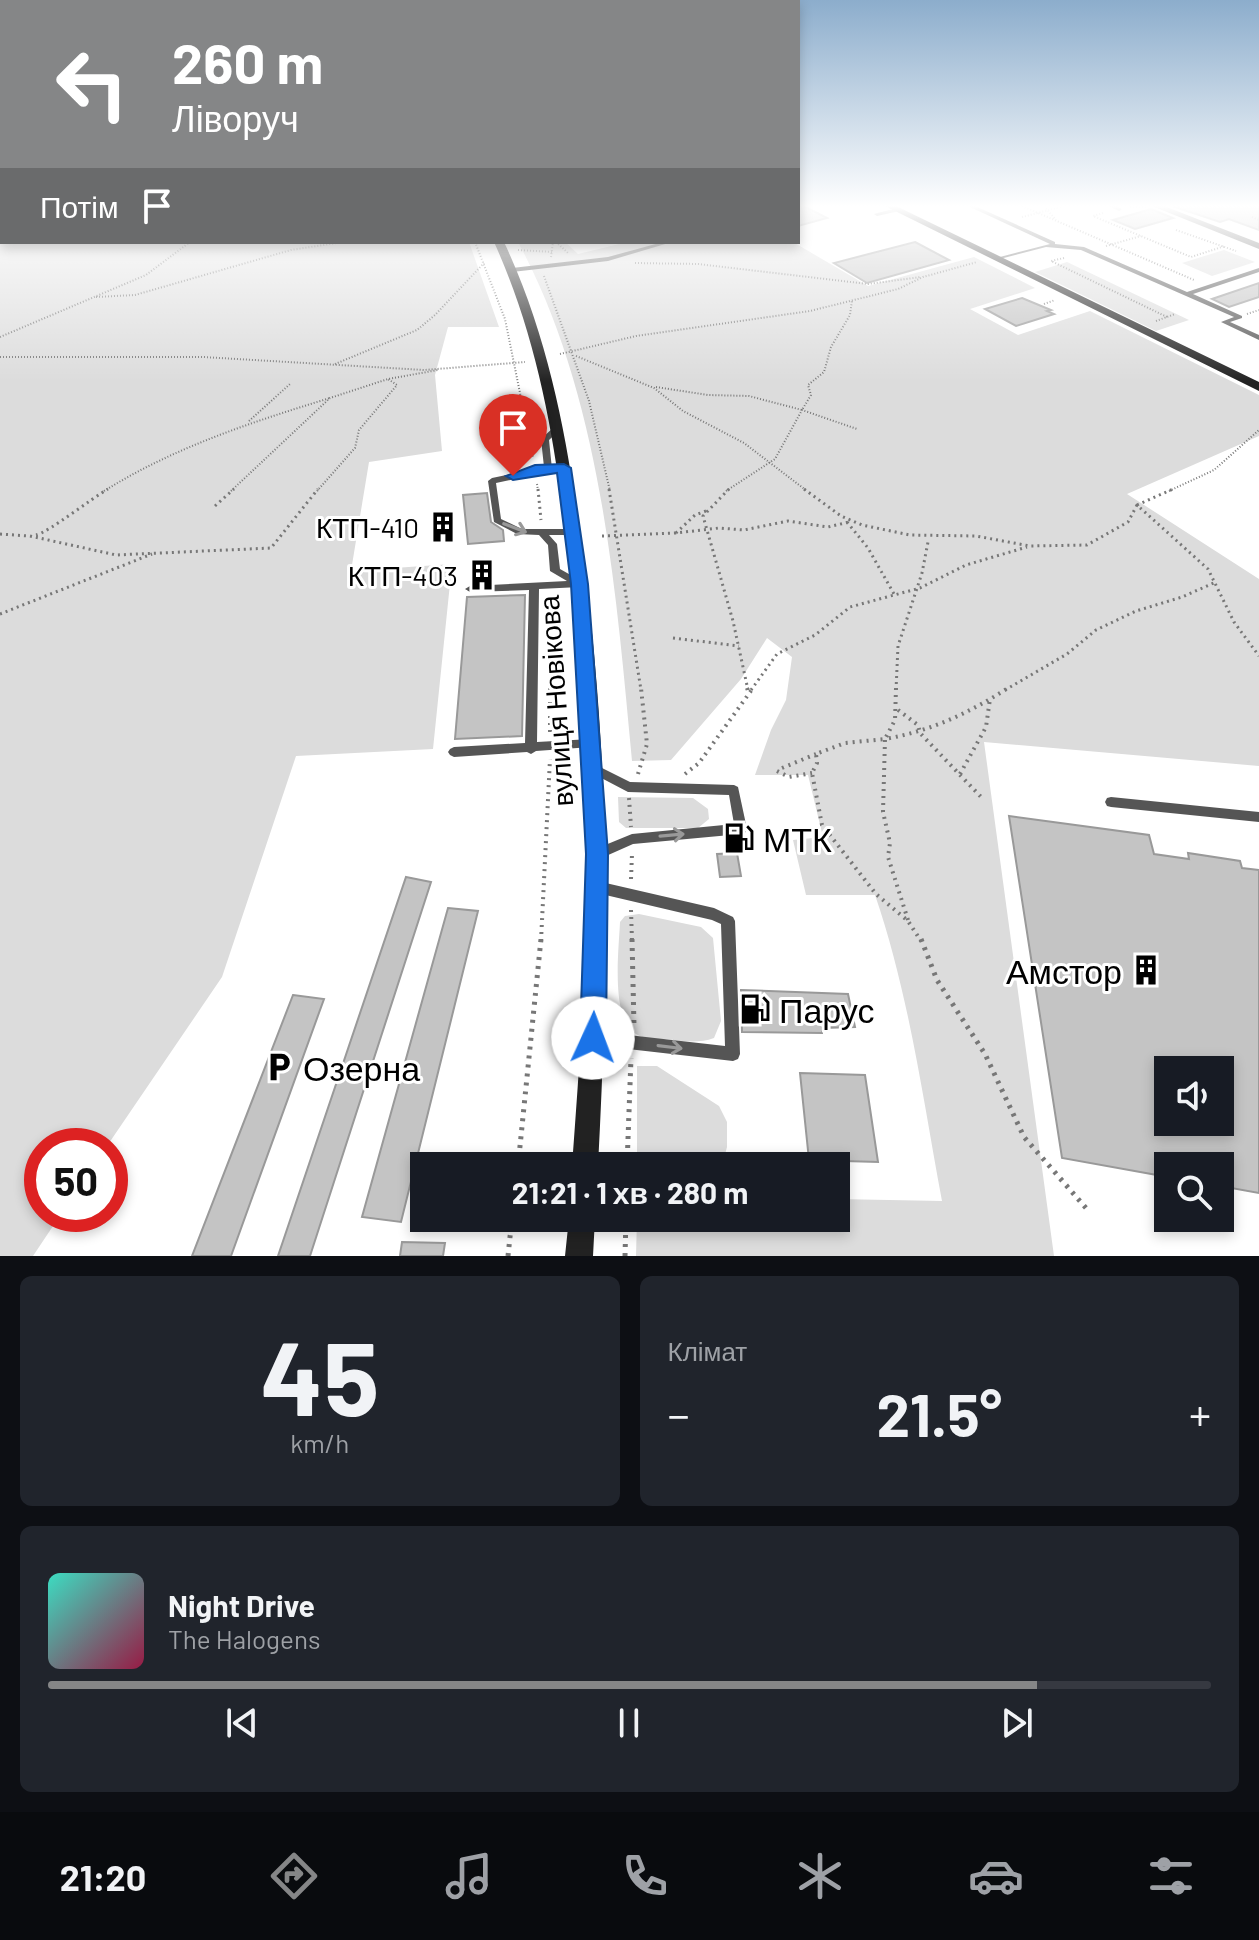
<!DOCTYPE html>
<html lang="uk">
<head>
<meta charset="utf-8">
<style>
  :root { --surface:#171b24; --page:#20242c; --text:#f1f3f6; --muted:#9ea1a6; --line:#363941; --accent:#858687 }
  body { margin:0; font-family:Barlow,sans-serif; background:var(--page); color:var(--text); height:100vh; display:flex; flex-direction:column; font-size:30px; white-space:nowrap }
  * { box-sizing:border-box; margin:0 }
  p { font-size:26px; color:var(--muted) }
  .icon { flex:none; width:44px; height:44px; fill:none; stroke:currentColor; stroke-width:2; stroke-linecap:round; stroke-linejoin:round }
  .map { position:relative; height:1256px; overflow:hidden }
  .sheet { display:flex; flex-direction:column; gap:20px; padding:20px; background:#0d0f14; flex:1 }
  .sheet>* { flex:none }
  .guide { position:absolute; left:0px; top:0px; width:800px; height:244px; box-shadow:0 4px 12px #0003; background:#858687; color:#fff; overflow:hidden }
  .fabs { position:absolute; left:1154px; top:1056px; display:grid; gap:16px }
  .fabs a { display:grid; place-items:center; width:80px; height:80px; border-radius:0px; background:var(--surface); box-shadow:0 4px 12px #0003; font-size:40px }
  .speed { position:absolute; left:24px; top:1128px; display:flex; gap:16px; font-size:40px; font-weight:700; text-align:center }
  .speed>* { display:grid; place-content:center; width:104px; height:104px; border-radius:50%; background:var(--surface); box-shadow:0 4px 12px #0003; line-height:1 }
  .speed .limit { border:12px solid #d22; background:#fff; color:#111 }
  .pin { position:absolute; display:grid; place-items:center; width:68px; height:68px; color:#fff; margin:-82px -34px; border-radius:50% 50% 50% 0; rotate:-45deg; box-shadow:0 0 8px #0007 }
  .pin .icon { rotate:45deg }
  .me { position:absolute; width:88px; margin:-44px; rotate:2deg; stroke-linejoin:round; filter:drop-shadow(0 0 6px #0008) }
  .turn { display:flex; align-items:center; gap:28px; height:168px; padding:0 40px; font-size:36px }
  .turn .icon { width:104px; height:104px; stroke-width:2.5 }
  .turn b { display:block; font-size:56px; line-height:68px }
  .then { display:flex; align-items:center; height:76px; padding:0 40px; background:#0003; gap:16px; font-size:30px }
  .big { font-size:60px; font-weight:700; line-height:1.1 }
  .sheet .widget { flex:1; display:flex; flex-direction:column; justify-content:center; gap:12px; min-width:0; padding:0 28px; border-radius:12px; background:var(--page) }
  .sheet .dial { align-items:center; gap:0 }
  .dial b { font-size:104px; line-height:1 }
  .song { display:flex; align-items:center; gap:24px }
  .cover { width:96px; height:96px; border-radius:12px; background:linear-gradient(135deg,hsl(170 70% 55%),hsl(340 70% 35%)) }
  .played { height:8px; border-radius:4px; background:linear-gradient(90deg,var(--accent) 85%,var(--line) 85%) }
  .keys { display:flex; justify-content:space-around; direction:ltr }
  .heat { display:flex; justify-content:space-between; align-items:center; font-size:44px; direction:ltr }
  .sheet .tiles { flex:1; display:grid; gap:20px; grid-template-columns:1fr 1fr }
  .widget:last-child { grid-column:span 2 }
  .trip { position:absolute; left:410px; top:1152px; width:440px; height:80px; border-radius:0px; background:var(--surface); box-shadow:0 4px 12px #0003; font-weight:700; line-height:80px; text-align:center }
  .tabs { display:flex; height:128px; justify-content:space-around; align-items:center; background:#090b0e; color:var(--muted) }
  .tabs .icon { width:56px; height:56px }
  .tabs .current { color:var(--accent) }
  .tabs b { font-size:36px; color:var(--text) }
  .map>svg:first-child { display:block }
  .green { fill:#dcdcdc }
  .building { fill:#c4c4c4; stroke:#999; stroke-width:2; fill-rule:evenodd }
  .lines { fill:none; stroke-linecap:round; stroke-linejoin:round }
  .path-far3 { stroke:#777; stroke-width:2; stroke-dasharray:1 2; stroke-linecap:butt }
  .path-far2 { stroke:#777; stroke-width:3; stroke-dasharray:2 4; stroke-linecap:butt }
  .path-far1 { stroke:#777; stroke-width:4; stroke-dasharray:2 5; stroke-linecap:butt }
  .path { stroke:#777; stroke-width:5; stroke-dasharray:3 6; stroke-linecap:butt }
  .lane { fill:#555; fill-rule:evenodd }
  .street { fill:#555; fill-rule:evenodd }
  .secondary { fill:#222; fill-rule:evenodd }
  .oneway { stroke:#999 }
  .route { fill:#1a73e8; stroke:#114b97; stroke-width:2 }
  .labels { text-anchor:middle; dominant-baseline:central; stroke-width:6; stroke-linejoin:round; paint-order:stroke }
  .poi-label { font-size:28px; fill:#000; stroke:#fff; text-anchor:end }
  .street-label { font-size:28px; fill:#000; stroke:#fff }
  .near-poi-label { font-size:34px; fill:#000; stroke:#fff; text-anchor:start }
</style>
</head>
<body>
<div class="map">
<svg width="1259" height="1256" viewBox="0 0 1259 1256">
  <rect width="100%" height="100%" fill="#fff"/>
  <path class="green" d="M0 206 2 242H469L499 327H448L435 375 442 451 369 462 351 571 452 564 433 749 296 756 222 977 107 1146H42V1214H61L33 1256H0Z
    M518 242H565L578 254 628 242H793L868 286 974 257 1035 288 970 309 1018 335 1090 311 1259 395V436L1127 494 1259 579V766L984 742 1054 1256H636L637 1218H836V1199L942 1201C923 1099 909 994 875 895H806L793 840 823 837 808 775H755L771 730 786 700 792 657 767 638 741 679 671 760 632 761C616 590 601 395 518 242Z
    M1224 250 1255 262 1212 276 1182 263Z
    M1067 262 1189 320 1156 331 1035 272Z
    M618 797 693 798 708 809 709 819 698 828H626L619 822Z
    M639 914 701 927 713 938 721 1021 714 1038C698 1044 682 1041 666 1039 656 1039 644 1039 636 1034 610 1019 619 949 620 922L625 916Z
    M637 1066H657L719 1106 727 1122V1147L722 1166H637Z"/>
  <path class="building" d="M798 206H804L827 218 798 226Z
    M1172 206H1259V230L1229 219 1220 222Z
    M1151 209 1173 218 1135 229 1113 220Z
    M915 242 949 260 867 283 834 263Z
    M1259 283V297L1229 307 1212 299Z
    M1022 298 1051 310 1047 311 1054 314 1016 326 985 309Z
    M487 493 491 522 503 530 504 541 468 544 463 495Z
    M525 595 522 736 455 739 467 597Z
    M1009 816 1149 835 1154 854 1189 859 1188 853 1240 861 1242 868 1259 870V1193L1220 1186V1166H1168V1177L1062 1158ZM1168 1070H1220V1122H1168Z
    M737 853 741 876 720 877 717 854Z
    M406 877 431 882 310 1256H278Z
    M448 908 478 911 401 1222 362 1217Z
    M741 990 848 994 855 1027 822 1028V1033L742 1032Z
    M293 995 324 999 231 1256H192Z
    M800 1073 865 1075 878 1162 809 1160Z
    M402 1242 445 1243 443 1256H400Z"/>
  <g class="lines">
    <path class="path-far3" d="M1022 206 1194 280
      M1044 206 1056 220
      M1130 207H1146
      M1103 213 1093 216 1191 257 1225 246
      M1022 217 1064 206
      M1252 217 1259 220
      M1176 230 1236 251
      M475 242 505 319 533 457
      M556 242 568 253
      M1106 246 1141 236
      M518 250 553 252
      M551 257 553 242
      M1064 258 1051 261 1167 317
      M635 263 698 264 868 284 921 277
      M544 276 589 401 610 491
      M96 297 135 295 291 250 343 242
      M1044 304 1055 300
      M1247 314 1259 310
      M1156 321 1175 314
      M0 337 146 275 190 242
      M560 354 636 336 810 311 898 289 923 277 977 262
      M576 356 654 388 683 411 744 443 807 491
      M0 357H203L424 370 525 362
      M335 364 417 330 435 315 484 263
      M656 387 708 395 749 396 802 410 811 395 808 385 824 372 831 347 850 315 852 300
      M249 421 290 384
      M537 484 538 491
      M104 491C175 447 252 422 330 398
      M231 491 330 398 388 379 438 370
      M317 491 355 448 359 430 397 385 388 379
      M726 491 775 459 802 410 857 429
      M1169 491 1214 470 1259 430"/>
    <path class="path-far2" d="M538 489 541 520
      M609 489 641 690
      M729 489 703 516 733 621 748 690
      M804 489 841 516 862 525 910 535 976 536 1030 546 1087 545 1128 522 1137 505 1208 569 1234 622 1259 656
      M1137 505 1173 489
      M215 506 234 489
      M706 511 695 515 676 533 719 528 744 530 788 521 828 527 849 522
      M847 522 868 548 894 594
      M0 534 28 536
      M36 535C49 532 92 498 108 489
      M30 536 116 555 271 548 318 489
      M602 536 676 533
      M0 614 152 554
      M549 623 550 690
      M673 638 739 646
      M550 659 561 658
      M751 690 777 654 815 635 850 607 920 588 966 565 1027 547
      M896 690 898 646 922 573 928 542
      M1005 690 1067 654 1096 630 1136 611 1182 597 1216 582"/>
    <path class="path-far1" d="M550 688V732
      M747 688 748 691
      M896 688 895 720 885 739 845 743 816 754 817 763 812 773 822 825 876 894 908 921 921 941
      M898 710 918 725 920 733 983 799
      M782 768 816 754
      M777 771 789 777 812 773
      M638 774 647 744 641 688
      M685 774 699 763 753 688
      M960 774 986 727 990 699
      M629 798 631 827
      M631 879 632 854
      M631 910 632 941
      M908 920 888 857 890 843 883 812 885 739C931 731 969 713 1008 688
      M541 941 550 759"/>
    <path class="path" d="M632 939 634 1026
      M921 939 937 980 985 1054 1024 1137 1086 1208
      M518 1166 541 939
      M627 1166 631 1058
      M508 1256 512 1218
      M625 1256 626 1218"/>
    <path class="lane" d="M968 206H975L1055 242V244L1084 247 1187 292 1259 268V272L1193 294 1242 316V318L1230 322 1259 335V340L1221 322 1234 317 1081 250 1046 247 996 260V258L1050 244Z
      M1109 206H1116L1122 209 1119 211Z
      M897 208 899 209V211L877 216 874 214Z
      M663 242H672L608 261 512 272 509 270 512 268 608 257Z
      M554 427H557L561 429 549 440 552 469 551 471 496 483 501 519 522 529H573L577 532 573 535H549L557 544 560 569 583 582 585 584 580 587 539 589 537 742 591 739 595 740 597 743 595 746 591 747 536 751 531 754 527 752 454 757 450 755 448 752 450 749 454 747 525 743 529 590 470 592 465 589 470 586 567 581 550 571 548 545 539 535 517 534 494 522 488 481 492 478 544 467 541 439Z
      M592 763 630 782 734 785 738 787 747 829 745 833 741 834 633 844 597 860 593 858 591 854 593 850 632 834 734 824 729 795 628 792 588 771 586 768 588 765Z
      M1111 797 1259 812V822L1111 807 1107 806 1105 802 1107 798Z
      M597 881 714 908 733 917 735 921 740 1054 738 1059 733 1061 593 1045 588 1043 586 1038 588 1033 593 1031 725 1046 721 924 712 920 597 893 592 891 591 887 592 883Z"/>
    <path class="street" d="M1152 206H1164L1259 243V249Z"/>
    <path class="secondary" d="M885 206H896L1259 382V391Z
      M494 242H504C551 342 569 448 583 557 611 764 609 958 598 1166H572C579 1071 586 976 587 881 587 772 581 662 568 554 556 446 539 341 494 242Z
      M569 1218H595L593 1256H565Z"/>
  </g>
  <defs><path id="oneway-shaft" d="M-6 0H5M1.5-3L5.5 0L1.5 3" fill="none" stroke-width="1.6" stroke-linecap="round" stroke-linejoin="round" transform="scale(2)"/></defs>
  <g class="oneway">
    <use href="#oneway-shaft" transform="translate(515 528) rotate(21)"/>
    <use href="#oneway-shaft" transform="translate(672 835) rotate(-5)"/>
    <use href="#oneway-shaft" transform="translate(670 1047) rotate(7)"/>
  </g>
  <linearGradient id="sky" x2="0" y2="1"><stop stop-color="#8cadcc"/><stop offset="0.54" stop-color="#fff"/><stop offset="1" stop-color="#fff" stop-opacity="0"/></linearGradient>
  <rect width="1259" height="382" fill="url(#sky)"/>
  <path class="route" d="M564 464 571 468 588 584 608 854 606 1038 602 1047 593 1051 583 1047 580 1038 586 854 571 584 557 473 513 480 506 476 535 465Z"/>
  <defs>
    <g id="building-bare" transform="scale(2.4)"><path d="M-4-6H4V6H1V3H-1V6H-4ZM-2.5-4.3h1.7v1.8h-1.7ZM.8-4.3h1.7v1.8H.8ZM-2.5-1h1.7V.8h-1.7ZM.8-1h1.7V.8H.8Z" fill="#000" stroke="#fff" stroke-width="2.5" paint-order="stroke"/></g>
    <g id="fuel-bare" transform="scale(2.4)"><path d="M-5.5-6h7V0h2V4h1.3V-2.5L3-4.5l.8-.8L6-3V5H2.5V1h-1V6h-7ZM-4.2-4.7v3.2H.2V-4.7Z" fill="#000" stroke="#fff" stroke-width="2.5" paint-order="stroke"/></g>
    <g id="parking-bare" transform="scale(2.4)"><path d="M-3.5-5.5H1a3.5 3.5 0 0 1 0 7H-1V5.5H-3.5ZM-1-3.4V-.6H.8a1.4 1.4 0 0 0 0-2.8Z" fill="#000" stroke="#fff" stroke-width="2.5" paint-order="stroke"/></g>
  </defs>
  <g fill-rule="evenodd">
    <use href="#building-bare" x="443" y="527"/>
    <use href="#building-bare" x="482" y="575"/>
    <use href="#fuel-bare" x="739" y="838"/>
    <use href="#building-bare" x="1146" y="970"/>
    <use href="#fuel-bare" x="755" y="1009"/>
    <use href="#parking-bare" x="279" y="1067"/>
  </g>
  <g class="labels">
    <g class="poi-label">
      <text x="419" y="527">КТП-410</text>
      <text x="458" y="575">КТП-403</text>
    </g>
    <g class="street-label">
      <text transform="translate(555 701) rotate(-94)">вулиця Новікова</text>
    </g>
    <g class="near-poi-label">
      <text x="763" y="838">МТК</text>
      <text x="1122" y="970" text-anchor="end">Амстор</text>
      <text x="779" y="1009">Парус</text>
      <text x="303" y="1067">Озерна</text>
    </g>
  </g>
</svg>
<div class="fabs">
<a><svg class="icon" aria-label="sound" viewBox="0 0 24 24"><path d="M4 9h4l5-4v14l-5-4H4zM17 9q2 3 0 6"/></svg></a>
<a><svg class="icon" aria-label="search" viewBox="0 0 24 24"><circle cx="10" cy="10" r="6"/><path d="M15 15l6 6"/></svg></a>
</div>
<div class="speed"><div class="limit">50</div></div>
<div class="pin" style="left:513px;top:476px;background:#d93025"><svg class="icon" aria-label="arrive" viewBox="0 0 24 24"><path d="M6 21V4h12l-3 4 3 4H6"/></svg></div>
<svg class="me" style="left:593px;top:1038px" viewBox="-20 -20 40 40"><circle r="19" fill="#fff"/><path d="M0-13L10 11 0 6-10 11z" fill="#1a73e8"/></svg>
<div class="trip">21:21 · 1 хв · 280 m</div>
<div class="guide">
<div class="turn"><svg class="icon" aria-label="left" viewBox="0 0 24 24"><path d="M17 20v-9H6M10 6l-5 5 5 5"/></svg><div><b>260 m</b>Ліворуч</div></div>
<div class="then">Потім<svg class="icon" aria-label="arrive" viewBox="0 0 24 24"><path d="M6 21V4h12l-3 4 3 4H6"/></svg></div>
</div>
</div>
<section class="sheet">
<div class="tiles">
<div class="widget dial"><b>45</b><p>km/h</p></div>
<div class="widget"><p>Клімат</p>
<div class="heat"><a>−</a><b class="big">21.5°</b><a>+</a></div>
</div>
<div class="widget">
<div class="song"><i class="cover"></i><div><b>Night Drive</b><p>The Halogens</p></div></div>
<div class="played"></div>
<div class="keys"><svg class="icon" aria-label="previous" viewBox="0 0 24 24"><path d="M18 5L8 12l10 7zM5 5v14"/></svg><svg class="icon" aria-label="pause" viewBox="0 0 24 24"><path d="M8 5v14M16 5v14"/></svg><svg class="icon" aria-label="next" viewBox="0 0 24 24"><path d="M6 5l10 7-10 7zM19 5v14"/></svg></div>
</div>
</div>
</section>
<nav class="tabs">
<b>21:20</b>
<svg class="icon current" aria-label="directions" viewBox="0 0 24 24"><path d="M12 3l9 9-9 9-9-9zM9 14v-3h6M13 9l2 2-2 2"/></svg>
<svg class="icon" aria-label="music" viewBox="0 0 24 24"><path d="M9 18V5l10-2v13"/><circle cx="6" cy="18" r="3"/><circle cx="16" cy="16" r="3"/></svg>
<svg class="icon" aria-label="phone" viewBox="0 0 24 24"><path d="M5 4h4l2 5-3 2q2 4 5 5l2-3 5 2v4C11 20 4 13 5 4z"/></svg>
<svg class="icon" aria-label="climate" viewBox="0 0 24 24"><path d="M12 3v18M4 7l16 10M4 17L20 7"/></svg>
<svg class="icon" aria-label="car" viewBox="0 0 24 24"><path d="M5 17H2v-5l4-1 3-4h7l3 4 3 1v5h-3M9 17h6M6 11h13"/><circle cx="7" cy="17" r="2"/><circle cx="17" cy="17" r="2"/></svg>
<svg class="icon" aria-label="filters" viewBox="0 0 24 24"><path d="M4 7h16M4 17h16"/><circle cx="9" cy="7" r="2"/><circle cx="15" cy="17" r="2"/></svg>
</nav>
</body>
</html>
